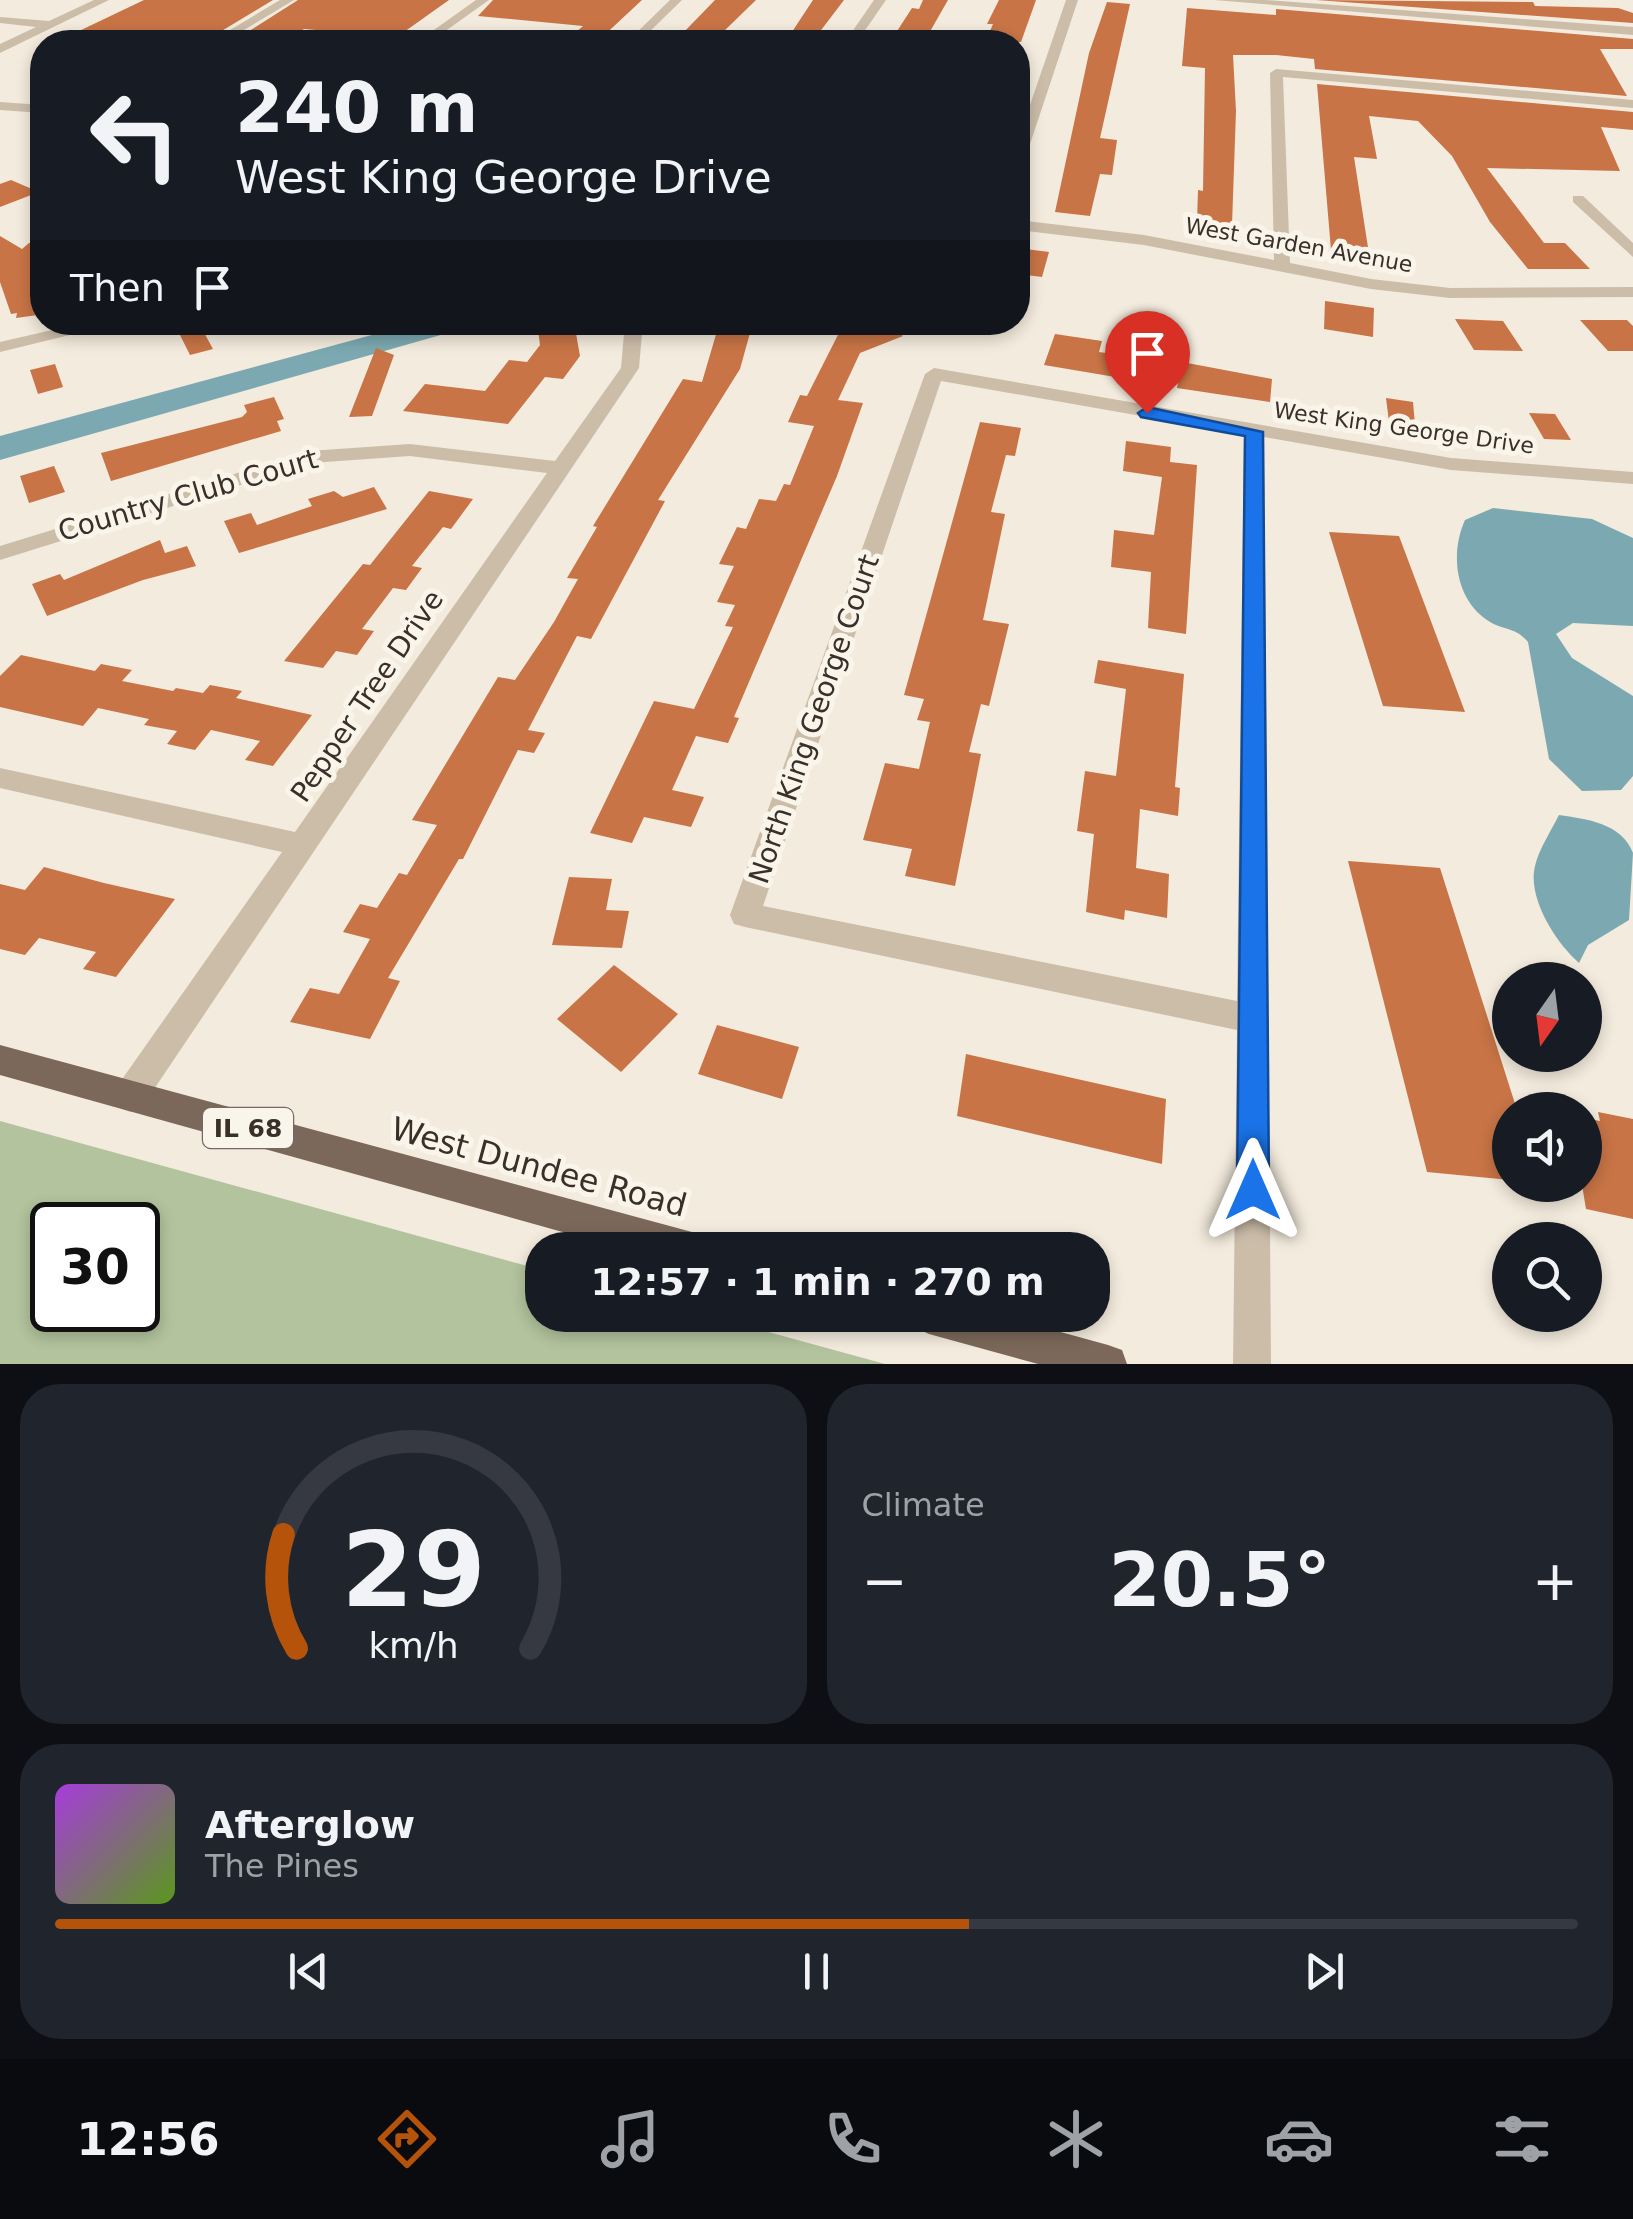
<!DOCTYPE html>
<html lang="en">
<head>
<meta charset="utf-8">
<style>
  :root { --surface:#171b24; --page:#20242c; --text:#f1f3f6; --muted:#9ea1a6; --line:#363941; --accent:#b45309 }
  body { margin:0; font-family:"DejaVu Sans",sans-serif; background:var(--page); color:var(--text); height:100vh; display:flex; flex-direction:column; font-size:38px; white-space:nowrap }
  * { box-sizing:border-box; margin:0 }
  p { font-size:32px; color:var(--muted) }
  .icon { flex:none; width:55px; height:55px; fill:none; stroke:currentColor; stroke-width:2; stroke-linecap:round; stroke-linejoin:round }
  .map { position:relative; height:1364px; overflow:hidden }
  .side { display:flex; flex-direction:column; gap:20px; padding:20px; background:#0d0f14; flex:1 }
  .side>* { flex:none }
  .banner { position:absolute; left:30px; top:30px; width:1000px; height:305px; border-radius:40px; box-shadow:0 5px 15px #0003; background:#171b24; color:var(--text); overflow:hidden }
  .needle { width:65px; rotate:194deg }
  .fabs { position:absolute; left:1492px; top:962px; display:grid; gap:20px }
  .fabs a { display:grid; place-items:center; width:110px; height:110px; border-radius:50%; background:var(--surface); box-shadow:0 5px 15px #0003; font-size:50px }
  .speed { position:absolute; left:30px; top:1202px; display:flex; gap:20px; font-size:50px; font-weight:700; text-align:center }
  .speed>* { display:grid; place-content:center; width:130px; height:130px; border-radius:50%; background:var(--surface); box-shadow:0 5px 15px #0003; line-height:1 }
  .speed .limit { border:5px solid #111; border-radius:15px; background:#fff; color:#111 }
  .pin { position:absolute; display:grid; place-items:center; width:85px; height:85px; color:#fff; margin:-102px -42px; border-radius:50% 50% 50% 0; rotate:-45deg; box-shadow:0 0 10px #0007 }
  .pin .icon { rotate:45deg }
  .me { position:absolute; width:110px; margin:-55px; rotate:0deg; stroke-linejoin:round; filter:drop-shadow(0 0 8px #0008) }
  .turn { display:flex; align-items:center; gap:35px; height:210px; padding:0 40px; font-size:45px }
  .turn .icon { width:130px; height:130px; stroke-width:2.5 }
  .turn b { display:block; font-size:70px; line-height:85px }
  .then { display:flex; align-items:center; height:95px; padding:0 40px; background:#0003; gap:20px; font-size:38px }
  .big { font-size:75px; font-weight:700; line-height:1.1 }
  .side .widget { flex:1; display:flex; flex-direction:column; justify-content:center; gap:15px; min-width:0; padding:0 35px; border-radius:40px; background:var(--page) }
  .side .dial { align-items:center; gap:0 }
  .dial svg { height:260px; overflow:visible; fill:none; stroke:var(--line); stroke-width:7; stroke-linecap:round; text-anchor:middle }
  .dial text { fill:var(--text); stroke:none }
  .song { display:flex; align-items:center; gap:30px }
  .cover { width:120px; height:120px; border-radius:15px; background:linear-gradient(135deg,hsl(280 70% 55%),hsl(90 70% 35%)) }
  .played { height:10px; border-radius:5px; background:linear-gradient(90deg,var(--accent) 60%,var(--line) 60%) }
  .keys { display:flex; justify-content:space-around; direction:ltr }
  .heat { display:flex; justify-content:space-between; align-items:center; font-size:55px; direction:ltr }
  .side .tiles { flex:1; display:grid; gap:20px; grid-template-columns:1fr 1fr }
  .widget:last-child { grid-column:span 2 }
  .trip { position:absolute; left:525px; top:1232px; width:585px; height:100px; border-radius:40px; background:var(--surface); box-shadow:0 5px 15px #0003; font-weight:700; line-height:100px; text-align:center }
  .menu { display:flex; height:160px; justify-content:space-around; align-items:center; background:#090b0e; color:var(--muted) }
  .menu .icon { width:70px; height:70px }
  .menu .active { color:var(--accent) }
  .menu b { font-size:45px; color:var(--text) }
  .map>svg:first-child { display:block }
  .green { fill:#b2c39d; fill-rule:evenodd }
  .water { fill:#7ca9b1 }
  .building { fill:#c87446 }
  .lines { fill:none; stroke-linecap:round; stroke-linejoin:round }
  .minor { fill:#ccbda9; fill-rule:evenodd }
  .major { fill:#7b685a; fill-rule:evenodd }
  .route { fill:#1a73e8; stroke:#114b97; stroke-width:2.5 }
  .labels { text-anchor:middle; dominant-baseline:central; stroke-width:10; stroke-linejoin:round; paint-order:stroke }
  .far-street-label { font-size:22px; fill:#393029; stroke:#faf5ea }
  .shield { fill:#faf5ea; stroke:#736b63; stroke-width:2.5 }
  .shield-label { font-size:25px; font-weight:bold; fill:#393029 }
  .street-label { font-size:28px; fill:#393029; stroke:#faf5ea }
  .near-street-label { font-size:32px; fill:#393029; stroke:#faf5ea }
</style>
</head>
<body>
<div class="map">
<svg width="1633" height="1364" viewBox="0 0 1633 1364">
  <rect width="100%" height="100%" fill="#f3ebdd"/>
  <path class="green" d="M0 1121 542 1270V1315H707L885 1364H0ZM52 1225H138V1310H52Z"/>
  <path class="water" d="M416 323H483L0 460V436Z
    M1493 508 1592 519 1633 538V626L1573 623 1556 634 1572 658 1633 696V776L1621 790 1582 791 1549 759 1528 642C1515 626 1502 631 1487 620 1455 598 1450 553 1465 520Z
    M1559 815C1586 819 1622 823 1633 853L1629 920 1588 945 1579 963C1556 943 1527 898 1535 866 1539 849 1551 831 1559 815Z"/>
  <path class="building" d="M144 0H273L210 38 56 42Z
    M298 0H449L397 37 304 29 283 42 235 40Z
    M493 0H642L598 41 568 39 583 26 478 16Z
    M715 0H756L721 34H682Z
    M813 0H844L812 42 786 41Z
    M923 0H948L924 42H890L912 8 919 9Z
    M999 0H1036L1021 42H994L999 32 990 31 993 24H987Z
    M1316 0 1533 2 1535 6 1618 8 1633 13V23Z
    M1107 2 1130 4 1100 138 1117 140 1112 175 1100 174 1090 216 1055 212 1089 53Z
    M1187 8 1276 15V9L1633 39V49H1600L1627 96 1315 69 1314 59 1276 55H1233L1236 111 1232 225 1197 221 1198 190 1203 191 1205 68 1182 66Z
    M1317 84 1633 112V130L1601 127 1620 171 1487 168 1544 243H1565L1590 269H1528L1490 222 1452 156 1418 121 1369 116 1377 159 1354 157 1369 254 1331 250Z
    M11 180 39 192 0 207V184Z
    M0 236 22 249 29 243 42 244 38 315 16 318 17 313 11 314 0 282Z
    M1026 249 1049 252 1042 277 1018 274Z
    M1325 301 1374 308 1373 337 1324 329Z
    M1455 319 1503 321 1523 351 1474 350Z
    M1580 320H1627L1633 326V351H1608Z
    M537 322H574L580 356 563 379 545 377 508 424 403 411 425 384 485 391 509 360 527 362 540 345Z
    M870 322H881L903 336 860 353 838 400 863 403 837 476 734 717 739 718 728 743 696 736 672 790 704 797 691 827 644 817 632 843 590 833 654 701 694 709 733 627 725 626 735 605 717 602 734 566 719 564 737 527 746 529 759 499 776 501 784 484 790 485 814 426 788 422 800 395 807 396 844 323 854 329Z
    M201 327 213 349 190 355 179 333Z
    M717 331 750 333 740 369 658 500 665 501 591 639 577 636 528 730 545 733 534 753 518 750 463 859H459L388 978 400 981 370 1039 290 1022 310 988 339 994 370 939 343 932 360 904 377 908 399 873 407 875 437 825 412 820 498 677 515 680 554 622 578 579 567 578 597 527 593 526 683 379 702 382Z
    M1055 334 1102 341 1099 352 1140 358 1133 380 1044 365Z
    M376 348 394 355 372 416 349 417Z
    M1182 362 1272 379 1270 402 1177 388Z
    M55 364 63 387 38 394 30 370Z
    M274 397 284 419 277 421 281 431 111 481 101 453 242 417 247 412 244 405Z
    M1386 398 1413 402 1415 425 1389 422Z
    M1529 413 1555 414 1571 440 1544 439Z
    M980 422 1021 428 1015 456 1006 455 991 512 1005 514 983 620 1009 624 989 706 981 704 969 752 981 754 955 886 905 876 912 849 863 840 885 763 919 769 930 722 917 720 924 699 904 695Z
    M1126 441 1171 447 1170 462 1197 465 1186 634 1148 628 1151 572 1111 567 1114 530 1154 535 1162 477 1123 471Z
    M54 466 65 492 29 503 20 476Z
    M374 487 387 509 239 553 224 521 251 513 257 525 312 506 308 499 334 491 343 497Z
    M429 491 473 499 451 529 443 527 412 566 422 568 406 590 393 588 362 629 374 631 357 655 336 651 323 668 284 661 363 564 370 565Z
    M1329 532 1399 536 1465 712 1383 706Z
    M160 540 165 553 187 546 196 566 143 580 47 616 32 584 60 574 64 580Z
    M21 655 95 671 101 664 132 670 122 681 173 691 176 688 203 693 210 685 242 691 236 698 312 715 273 766 245 760 260 741 211 730 195 750 167 744 177 731 144 725 149 719 98 708 83 726 0 707V676Z
    M1098 660 1184 674 1175 787 1180 788 1178 816 1140 809 1136 868 1169 874 1167 918 1125 910 1124 920 1086 912 1094 834 1077 831 1085 771 1116 776 1126 689 1094 683Z
    M1348 861 1440 868 1517 1110H1510V1180L1427 1172Z
    M44 867 104 883 175 899 116 977 83 969 96 952 39 938 25 955 0 949V884L25 890Z
    M569 877 612 879 606 910 629 911 622 948 552 945Z
    M614 965 678 1014 621 1072 557 1019Z
    M717 1025 799 1047 782 1099 698 1074Z
    M966 1054 1166 1099 1162 1164 957 1116Z
    M1598 1112 1633 1119V1219L1586 1209 1582 1185 1585 1118 1600 1121Z"/>
  <g class="lines">
    <path class="minor" d="M94 0H109L0 53V44L36 27 0 23V17L49 21Z
      M280 0H294L224 42H210Z
      M476 0H489L430 42H417Z
      M670 0H682L639 42H627Z
      M874 0H886L857 42H845Z
      M1066 0H1078L1025 159 1018 163V140Z
      M1214 0H1265L1633 27V35Z
      M1276 69 1633 100V108L1283 77 1290 263 1371 279 1450 288 1633 287V297L1450 298 1371 289 1144 245 1018 230V220L1144 235 1274 260 1270 73Z
      M0 102 42 105V113L0 110Z
      M1573 196H1583L1633 243V257L1573 202Z
      M87 322H123L0 352V342Z
      M625 322H643L639 368 142 1107 130 1112 118 1107 113 1096 118 1085 282 852 0 788V768L295 832 547 473 410 456 311 463 0 560V546L309 451 410 444 555 461 621 368Z
      M934 368 1451 458 1633 472V484L1451 470 1264 437 1271 1364H1233L1237 1030 745 927 734 924 730 915 925 374ZM941 381 1244 434 1237 1001 763 906Z"/>
    <path class="major" d="M0 1045 692 1232 705 1237 710 1250H627L0 1075Z
      M910 1315H999L1108 1345 1122 1350 1127 1364H1038L929 1334 916 1328Z"/>
  </g>
  <path class="route" d="M1147 407 1263 432 1269 1190 1264 1201 1253 1205 1241 1201 1237 1190 1245 436 1141 417 1138 413Z"/>
  <g class="labels">
    <g class="far-street-label">
      <text transform="translate(1299 245) rotate(10)">West Garden Avenue</text>
      <text transform="translate(1404 428) rotate(8)">West King George Drive</text>
    </g>
    <rect class="shield" x="203" y="1108" width="90" height="40" rx="8"/>
    <g class="shield-label">
      <text x="248" y="1128">IL 68</text>
    </g>
    <g class="street-label">
      <text transform="translate(188 495) rotate(-16)">Country Club Court</text>
      <text transform="translate(367 696) rotate(-56)">Pepper Tree Drive</text>
      <text transform="translate(814 719) rotate(-71)">North King George Court</text>
    </g>
    <g class="near-street-label">
      <text transform="translate(539 1167) rotate(15)">West Dundee Road</text>
    </g>
  </g>
</svg>
<div class="fabs">
<a><svg class="needle" viewBox="-14 -14 28 28"><path d="M0-13l5 13h-10z" fill="#e53935"/><path d="M0 13l5-13h-10z" fill="#9ea1a6"/></svg></a>
<a><svg class="icon" aria-label="sound" viewBox="0 0 24 24"><path d="M4 9h4l5-4v14l-5-4H4zM17 9q2 3 0 6"/></svg></a>
<a><svg class="icon" aria-label="search" viewBox="0 0 24 24"><circle cx="10" cy="10" r="6"/><path d="M15 15l6 6"/></svg></a>
</div>
<div class="speed"><div class="limit">30</div></div>
<div class="pin" style="left:1147px;top:413px;background:#d93025"><svg class="icon" aria-label="arrive" viewBox="0 0 24 24"><path d="M6 21V4h12l-3 4 3 4H6"/></svg></div>
<svg class="me" style="left:1253px;top:1190px" viewBox="-20 -20 40 40"><path d="M0-17L14 15 0 8-14 15z" fill="#1a73e8" stroke="#fff" stroke-width="4"/></svg>
<div class="trip">12:57 · 1 min · 270 m</div>
<div class="banner">
<div class="turn"><svg class="icon" aria-label="left" viewBox="0 0 24 24"><path d="M17 20v-9H6M10 6l-5 5 5 5"/></svg><div><b>240 m</b>West King George Drive</div></div>
<div class="then">Then<svg class="icon" aria-label="arrive" viewBox="0 0 24 24"><path d="M6 21V4h12l-3 4 3 4H6"/></svg></div>
</div>
</div>
<section class="side">
<div class="tiles">
<div class="widget dial"><svg viewBox="0 0 100 80">
<path d="M14 69A42 42 0 1 1 86 69"/>
<path d="M14 69A42 42 0 0 1 10 34" stroke="#b45309"/>
<text x="50" y="56" font-size="32" font-weight="700">29</text>
<text x="50" y="72" font-size="11">km/h</text>
</svg></div>
<div class="widget"><p>Climate</p>
<div class="heat"><a>−</a><b class="big">20.5°</b><a>+</a></div>
</div>
<div class="widget">
<div class="song"><i class="cover"></i><div><b>Afterglow</b><p>The Pines</p></div></div>
<div class="played"></div>
<div class="keys"><svg class="icon" aria-label="previous" viewBox="0 0 24 24"><path d="M18 5L8 12l10 7zM5 5v14"/></svg><svg class="icon" aria-label="pause" viewBox="0 0 24 24"><path d="M8 5v14M16 5v14"/></svg><svg class="icon" aria-label="next" viewBox="0 0 24 24"><path d="M6 5l10 7-10 7zM19 5v14"/></svg></div>
</div>
</div>
</section>
<nav class="menu">
<b>12:56</b>
<svg class="icon active" aria-label="directions" viewBox="0 0 24 24"><path d="M12 3l9 9-9 9-9-9zM9 14v-3h6M13 9l2 2-2 2"/></svg>
<svg class="icon" aria-label="music" viewBox="0 0 24 24"><path d="M9 18V5l10-2v13"/><circle cx="6" cy="18" r="3"/><circle cx="16" cy="16" r="3"/></svg>
<svg class="icon" aria-label="phone" viewBox="0 0 24 24"><path d="M5 4h4l2 5-3 2q2 4 5 5l2-3 5 2v4C11 20 4 13 5 4z"/></svg>
<svg class="icon" aria-label="climate" viewBox="0 0 24 24"><path d="M12 3v18M4 7l16 10M4 17L20 7"/></svg>
<svg class="icon" aria-label="car" viewBox="0 0 24 24"><path d="M5 17H2v-5l4-1 3-4h7l3 4 3 1v5h-3M9 17h6M6 11h13"/><circle cx="7" cy="17" r="2"/><circle cx="17" cy="17" r="2"/></svg>
<svg class="icon" aria-label="filters" viewBox="0 0 24 24"><path d="M4 7h16M4 17h16"/><circle cx="9" cy="7" r="2"/><circle cx="15" cy="17" r="2"/></svg>
</nav>
</body>
</html>
